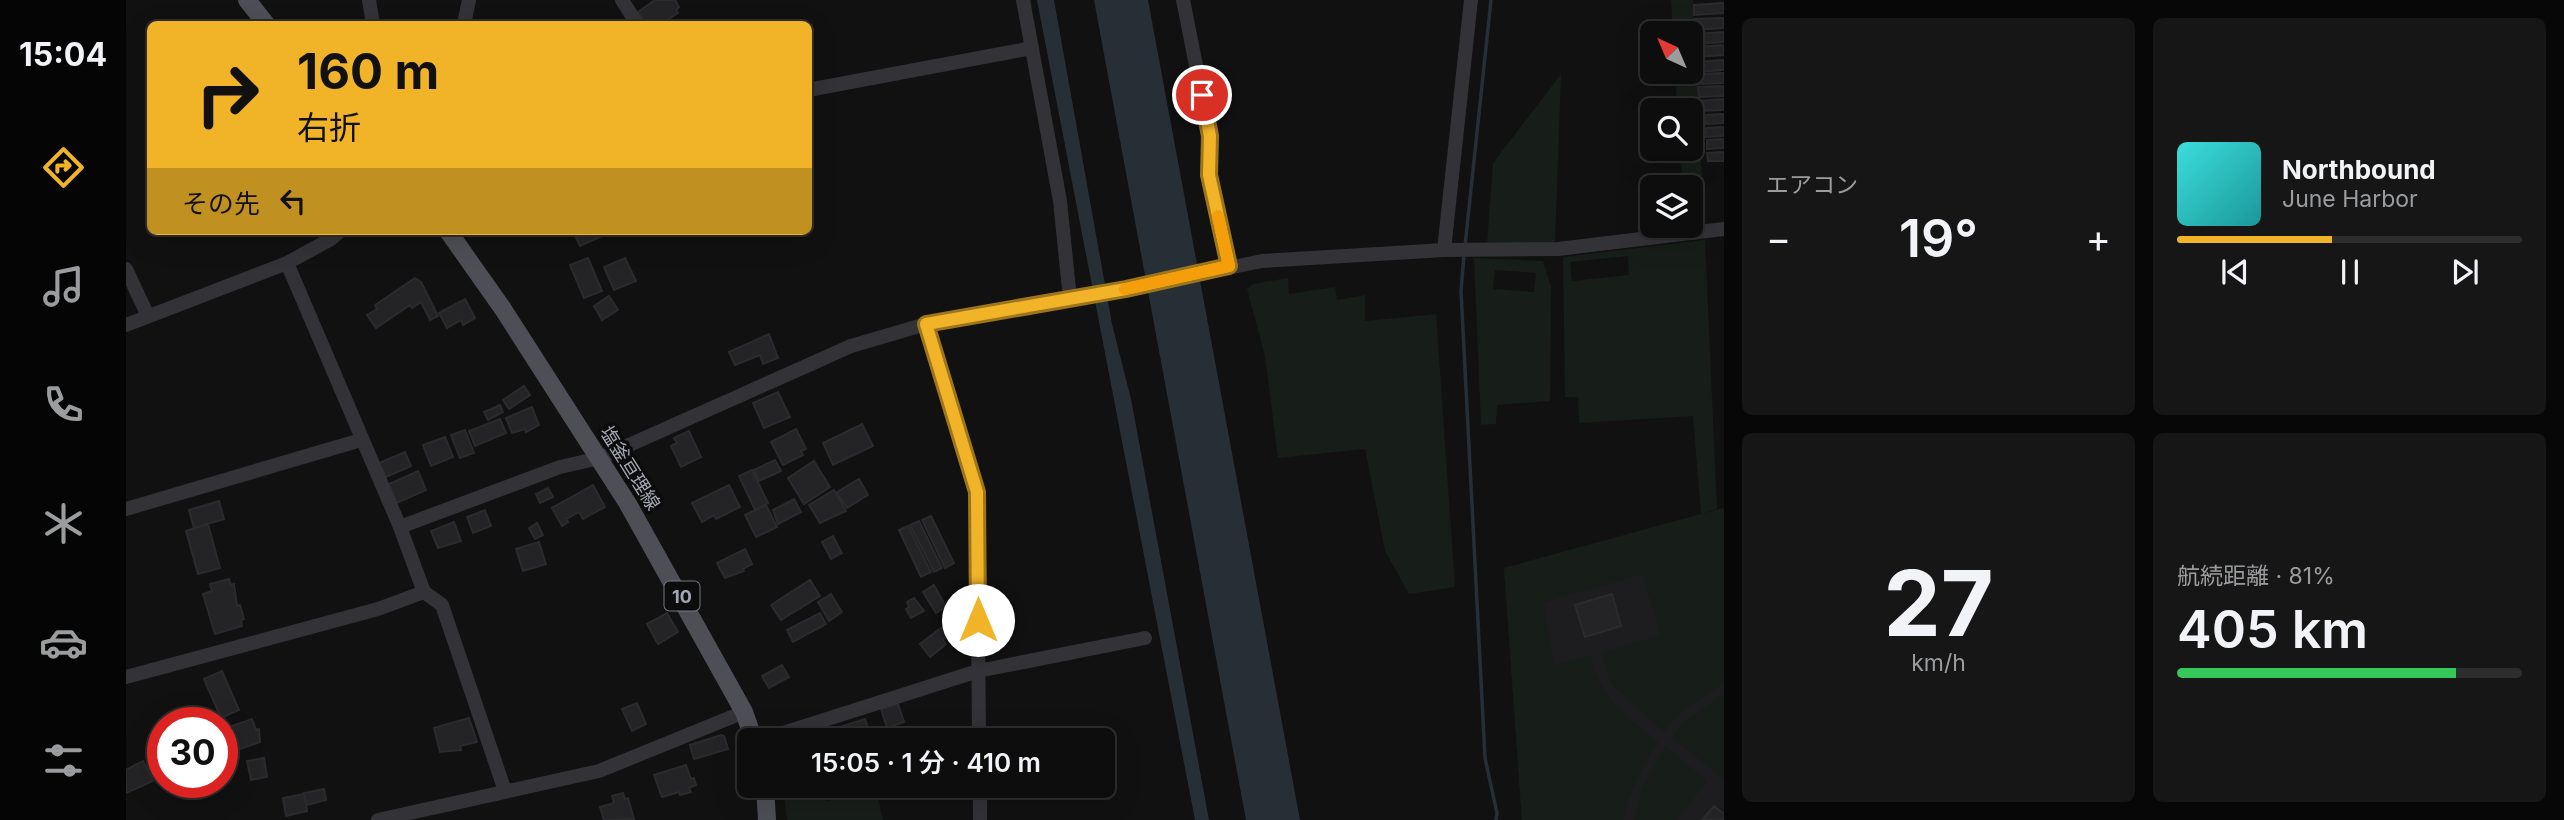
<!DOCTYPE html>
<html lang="ja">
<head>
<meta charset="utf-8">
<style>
  :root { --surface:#0d0d0e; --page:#161617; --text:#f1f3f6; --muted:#9a9c9e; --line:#2d2d2e; --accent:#f1b429 }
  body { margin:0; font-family:Inter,"Noto Sans JP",sans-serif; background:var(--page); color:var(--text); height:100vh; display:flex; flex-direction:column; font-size:26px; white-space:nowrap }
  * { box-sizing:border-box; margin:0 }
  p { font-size:23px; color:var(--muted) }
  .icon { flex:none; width:38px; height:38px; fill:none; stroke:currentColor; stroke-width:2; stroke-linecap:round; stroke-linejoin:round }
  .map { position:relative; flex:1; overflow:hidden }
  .panel { display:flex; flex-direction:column; gap:18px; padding:18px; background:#070708; width:840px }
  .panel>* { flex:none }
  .hud { position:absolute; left:21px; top:21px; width:665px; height:214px; border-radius:10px; box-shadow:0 7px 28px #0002,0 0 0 2px var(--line); background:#f1b429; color:#111; overflow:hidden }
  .needle { width:46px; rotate:316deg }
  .controls { position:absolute; left:1514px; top:21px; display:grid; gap:14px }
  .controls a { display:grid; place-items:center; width:63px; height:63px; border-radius:10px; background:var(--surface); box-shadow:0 7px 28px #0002,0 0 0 2px var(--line); font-size:35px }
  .speed { position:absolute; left:21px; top:707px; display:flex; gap:14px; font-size:35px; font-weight:700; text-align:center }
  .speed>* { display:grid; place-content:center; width:91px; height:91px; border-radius:50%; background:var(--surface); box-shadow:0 7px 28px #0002,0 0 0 2px var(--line); line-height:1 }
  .speed .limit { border:10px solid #d22; background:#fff; color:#111 }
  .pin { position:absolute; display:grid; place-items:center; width:60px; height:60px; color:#fff; margin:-30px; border:4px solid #fff; border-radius:50%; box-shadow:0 2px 7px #0007 }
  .me { position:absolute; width:77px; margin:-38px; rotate:0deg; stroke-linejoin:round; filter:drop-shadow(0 0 5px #0008) }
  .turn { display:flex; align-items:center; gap:24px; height:147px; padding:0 35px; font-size:32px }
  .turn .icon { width:91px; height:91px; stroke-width:2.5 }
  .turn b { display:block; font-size:49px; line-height:60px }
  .then { display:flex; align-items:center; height:66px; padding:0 35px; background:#0003; gap:14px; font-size:26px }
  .big { font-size:52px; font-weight:600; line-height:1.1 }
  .panel .card { flex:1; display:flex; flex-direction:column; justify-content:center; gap:10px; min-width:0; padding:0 24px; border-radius:10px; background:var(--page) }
  .panel .dial { align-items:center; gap:0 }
  .dial b { font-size:91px; line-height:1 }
  .song { display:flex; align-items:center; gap:21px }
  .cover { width:84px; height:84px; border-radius:10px; background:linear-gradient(135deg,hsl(180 70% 55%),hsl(180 70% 35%)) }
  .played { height:7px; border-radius:4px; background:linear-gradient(90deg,var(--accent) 45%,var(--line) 45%) }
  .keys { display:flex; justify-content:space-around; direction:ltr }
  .heat { display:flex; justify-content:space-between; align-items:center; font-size:38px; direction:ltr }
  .charge { height:10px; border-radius:5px; background:linear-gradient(90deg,#34c759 81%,var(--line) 0) }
  .panel .tiles { flex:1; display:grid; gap:18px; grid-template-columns:repeat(2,1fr) }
  .trip { position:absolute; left:611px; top:728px; width:378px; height:70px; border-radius:10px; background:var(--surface); box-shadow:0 7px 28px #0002,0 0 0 2px var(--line); font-weight:600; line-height:70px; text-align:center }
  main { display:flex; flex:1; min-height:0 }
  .tabs { display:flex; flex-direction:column; width:126px; justify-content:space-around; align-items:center; background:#050506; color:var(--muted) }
  .tabs .icon { width:49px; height:49px }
  .tabs .active { color:var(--accent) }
  .tabs b { font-size:32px; color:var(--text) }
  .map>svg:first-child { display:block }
  .built { fill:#1d1d1f }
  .green { fill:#171d18; fill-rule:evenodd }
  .water { fill:#272f36 }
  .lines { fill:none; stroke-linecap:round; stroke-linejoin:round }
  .stream { stroke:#272f36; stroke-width:3.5 }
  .building { fill:#242426; stroke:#2b2b2e; stroke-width:2 }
  .minor { stroke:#323237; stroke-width:14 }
  .major { stroke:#4e4f56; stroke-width:18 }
  .route-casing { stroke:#9d751b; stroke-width:18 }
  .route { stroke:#f1b429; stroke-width:12 }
  .slow { stroke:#f59e0b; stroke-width:12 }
  .labels { text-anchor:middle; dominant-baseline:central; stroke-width:7; stroke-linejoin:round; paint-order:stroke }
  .shield { fill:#0c0c0d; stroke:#757881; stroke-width:2 }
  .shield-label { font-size:18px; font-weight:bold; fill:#a2a7b3 }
  .street-label { font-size:19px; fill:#a2a7b3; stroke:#0c0c0d }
</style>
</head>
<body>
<main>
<nav class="tabs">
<b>15:04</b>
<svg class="icon active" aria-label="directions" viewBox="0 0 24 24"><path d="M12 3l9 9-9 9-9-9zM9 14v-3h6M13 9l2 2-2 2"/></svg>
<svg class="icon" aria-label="music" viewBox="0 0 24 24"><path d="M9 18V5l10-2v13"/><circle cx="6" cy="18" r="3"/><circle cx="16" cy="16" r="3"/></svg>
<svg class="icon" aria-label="phone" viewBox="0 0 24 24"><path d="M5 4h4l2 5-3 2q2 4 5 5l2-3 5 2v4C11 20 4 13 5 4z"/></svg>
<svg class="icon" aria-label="climate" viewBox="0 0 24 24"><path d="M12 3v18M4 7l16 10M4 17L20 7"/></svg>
<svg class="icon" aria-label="car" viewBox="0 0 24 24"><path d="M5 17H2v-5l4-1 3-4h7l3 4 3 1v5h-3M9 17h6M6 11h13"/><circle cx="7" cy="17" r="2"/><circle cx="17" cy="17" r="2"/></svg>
<svg class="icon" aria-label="filters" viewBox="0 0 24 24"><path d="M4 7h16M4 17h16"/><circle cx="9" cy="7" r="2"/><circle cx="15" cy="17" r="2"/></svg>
</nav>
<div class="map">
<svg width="1598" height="820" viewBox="0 0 1598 820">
  <rect width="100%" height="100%" fill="#111112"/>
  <path class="built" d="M1598 508V820H1396L1378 568Z"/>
  <path class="green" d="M1545 0H1567L1578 219 1565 221 1564 187H1557L1554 149H1564V110H1551L1549 72H1564V33H1547Z
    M1435 74 1429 243 1361 244 1367 163Z
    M1579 240 1591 509 1575 514 1598 508V682L1556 711 1538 731 1486 685 1475 653 1534 635 1517 574 1418 602 1428 665 1464 656C1477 702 1496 712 1532 742 1516 766 1503 791 1497 820H1396L1378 568 1575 514 1567 416 1453 423 1452 397H1439L1437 257ZM1502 256 1503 275 1446 281 1444 262Z
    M1348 258 1417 261 1425 287 1424 401 1371 405 1370 424 1355 425ZM1369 270 1410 273 1408 292 1367 289Z
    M1162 278 1163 294 1209 287 1211 300 1239 295V321L1310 314 1329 587 1283 594 1259 551 1239 449 1152 458 1139 356 1121 289 1127 284Z
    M1598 694V779L1546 737 1558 722Z
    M1539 746 1581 781 1550 820H1508L1515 792Z
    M657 786H697L701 801 751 792 757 820H661Z"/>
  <path class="water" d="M911 0H928L986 324 1005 399 1083 820H1069Z
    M968 0H1022L1174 820H1120Z"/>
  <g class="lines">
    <path class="stream" d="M1339 246 1365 0
      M1338 254 1335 291 1359 758 1371 813 1370 820"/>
  </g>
  <path class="building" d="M529 0H549L553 7 550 10 552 13 535 24H520L512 12Z
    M1598 3V13L1568 15V5Z
    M1598 18V28L1569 30V19Z
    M1598 32V42L1570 44 1569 34Z
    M1598 45V55L1571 57 1570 47Z
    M1598 60V70L1571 72V62Z
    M1598 73V83L1572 84V74Z
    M1598 86V96L1573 97 1572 87Z
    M1598 99V110L1573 111V101Z
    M1598 114V123L1580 124 1579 115Z
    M1598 127V136L1580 137V128Z
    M1598 139V148L1581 149V140Z
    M1598 152V161H1582L1581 153Z
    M447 231H474L476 236 454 246Z
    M462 258 476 291 458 298 444 265Z
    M499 258 510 281 488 290 478 267Z
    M289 278 295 282 312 316 304 320 295 302 286 308 284 305 250 328 241 315 251 309 249 305Z
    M483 296 492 310 476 320 468 306Z
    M339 299 349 318 337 325 335 320 321 328 313 313Z
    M643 334 652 358 637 364 634 355 609 365 603 352Z
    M398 386 404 395 383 409 377 400Z
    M652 392 664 417 638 428 627 403Z
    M374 405 377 412 362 420 358 412Z
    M406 407 413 425 400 432 399 429 386 433 380 418Z
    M374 419 380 433 349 446 343 431Z
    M736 424 747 446 707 465 697 443Z
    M670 429 680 449 675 451 677 455 657 465 645 442Z
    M339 430 348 453 334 458 325 435Z
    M563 431 575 457 555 467 545 446 551 443 548 438Z
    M319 437 327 457 305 466 297 445Z
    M279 452 285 466 260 477 253 463Z
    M649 460 655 471 633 481 628 470Z
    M688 461 704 487 678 504 662 478Z
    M626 470 642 503 629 510 613 476Z
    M292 471 300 490 271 503 263 484Z
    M733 479 742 495 721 508 711 492Z
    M467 485 479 507 457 519 453 512 440 519 442 522 436 526 426 508Z
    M603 485 614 507 590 519 588 515 576 522 566 503Z
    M422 488 427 497 414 503 410 494Z
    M708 490 720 511 694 523 683 505Z
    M668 499 675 512 652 524 647 510Z
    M93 501 98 519 68 528 63 510Z
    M640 505 651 527 630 537 619 515Z
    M359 510 365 526 347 533 341 517Z
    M805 516 828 563 819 568 796 520Z
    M793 521 816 568 808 572 784 525Z
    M328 522 335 541 312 548 305 531Z
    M411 523 417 535 409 539 403 528Z
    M82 524 94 568 72 574 60 531Z
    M782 526 805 572 795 577 773 530Z
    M707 536 716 553 705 559 696 542Z
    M413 542 420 564 397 571 390 549Z
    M619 549 626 564 617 569 618 571 599 578 591 563Z
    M103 579 105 585 108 584 111 606 114 605 118 619 115 620 116 626 89 634 77 594 86 591 84 584Z
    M684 580 694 596 655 620 645 605Z
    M808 585 820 607 810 613 797 592Z
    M705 594 716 612 703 621 692 602Z
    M1486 594 1495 626 1459 637 1449 605Z
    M788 598 798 611 785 618 780 609 783 607 781 602Z
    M541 613 552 632 532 644 521 624Z
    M694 613 700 624 667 642 661 630Z
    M815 628 821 636 817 640 820 644 804 657 794 644Z
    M656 665 663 677 643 688 636 676Z
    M96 671 113 710 95 718 78 679Z
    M511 703 520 724 506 731 496 709Z
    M772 704 778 722 761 728 755 709Z
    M343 718 351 742 334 746 335 750 314 752 308 728Z
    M126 719 130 730 133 729 134 742 106 752 97 729Z
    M739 719 742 728 717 736 714 727Z
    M772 727 774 737 784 734 786 740H753V737L763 735 761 730Z
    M595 735 598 736 602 749 568 759 564 745Z
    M37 757V777L31 780 22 764Z
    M138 758 141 777 125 780 121 761Z
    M17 761 27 781 0 793V770Z
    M560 765 565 779 568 778 570 785 563 788 565 792 554 795 553 792 536 797 528 775Z
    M198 789 200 800 181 805 178 793Z
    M497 793 499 799 502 798 508 819 478 820 474 807 488 803 486 796Z
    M178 794 181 811 160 816 157 798Z
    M1588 806 1598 814V820H1576Z"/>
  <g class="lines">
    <path class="minor" d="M243 0 246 18
      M496 0 511 24
      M897 0 934 201 944 299
      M1057 0 1084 136 1083 175 1103 266
      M338 24 343 0
      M682 90 906 48
      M1318 250 1345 0
      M0 269 22 316
      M800 324 851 492 853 740
      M0 325 161 263 205 239 214 231
      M0 509 235 440
      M274 527 434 467 474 458 725 346 800 324 1000 289 1136 261 1318 250 1432 249 1598 229
      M298 592 316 605 379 791
      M0 677 252 609 298 592 274 527 161 263
      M627 737 651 735 852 671 1019 638
      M854 786V820
      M252 820 473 771 618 712"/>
    <path class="major" d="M121 0 140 24
      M322 231 377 309 502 504 618 712 628 740
      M639 786 641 820"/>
  </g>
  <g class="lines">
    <g class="route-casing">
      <path id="route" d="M852 620 851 492 800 324 1000 289 1103 266 1083 175 1084 136 1076 95"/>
    </g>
    <use href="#route" class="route"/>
    <path class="slow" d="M999 289 1103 266 1092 216"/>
  </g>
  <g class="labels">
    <rect class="shield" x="538.5" y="581.5" width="35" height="29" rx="5"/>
    <g class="shield-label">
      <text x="556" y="596">10</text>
    </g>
    <g class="street-label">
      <text transform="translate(504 468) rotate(58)">塩釜亘理線</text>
    </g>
  </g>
</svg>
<div class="controls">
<a><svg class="needle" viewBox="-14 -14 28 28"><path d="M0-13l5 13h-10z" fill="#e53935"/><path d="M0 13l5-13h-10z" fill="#9a9c9e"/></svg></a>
<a><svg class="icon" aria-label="search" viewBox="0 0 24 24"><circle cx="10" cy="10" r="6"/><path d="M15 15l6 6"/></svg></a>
<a><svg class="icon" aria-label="layers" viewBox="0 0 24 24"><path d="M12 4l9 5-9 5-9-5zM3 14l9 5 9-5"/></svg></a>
</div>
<div class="speed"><div class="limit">30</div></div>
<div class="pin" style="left:1076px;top:95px;background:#d93025"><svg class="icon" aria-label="arrive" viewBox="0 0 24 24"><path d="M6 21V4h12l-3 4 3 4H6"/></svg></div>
<svg class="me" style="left:852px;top:620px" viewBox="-20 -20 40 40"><circle r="19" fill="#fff"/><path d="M0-13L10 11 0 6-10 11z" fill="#f1b429"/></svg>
<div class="trip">15:05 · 1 分 · 410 m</div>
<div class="hud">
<div class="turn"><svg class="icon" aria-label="right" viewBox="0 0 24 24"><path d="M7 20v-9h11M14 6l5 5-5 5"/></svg><div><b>160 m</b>右折</div></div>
<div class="then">その先<svg class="icon" aria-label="left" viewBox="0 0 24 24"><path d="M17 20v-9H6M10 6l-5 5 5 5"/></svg></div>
</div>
</div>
<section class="panel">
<div class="tiles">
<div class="card"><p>エアコン</p>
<div class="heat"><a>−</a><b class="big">19°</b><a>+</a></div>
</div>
<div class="card">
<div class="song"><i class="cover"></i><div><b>Northbound</b><p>June Harbor</p></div></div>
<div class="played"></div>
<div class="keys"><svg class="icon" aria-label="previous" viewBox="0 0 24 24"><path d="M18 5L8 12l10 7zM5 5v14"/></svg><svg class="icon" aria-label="pause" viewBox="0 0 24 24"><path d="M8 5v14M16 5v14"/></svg><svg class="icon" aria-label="next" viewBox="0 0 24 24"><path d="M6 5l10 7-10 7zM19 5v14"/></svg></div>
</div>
<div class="card dial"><b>27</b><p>km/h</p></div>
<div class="card"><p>航続距離 · 81%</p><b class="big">405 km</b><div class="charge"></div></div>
</div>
</section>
</main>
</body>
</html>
